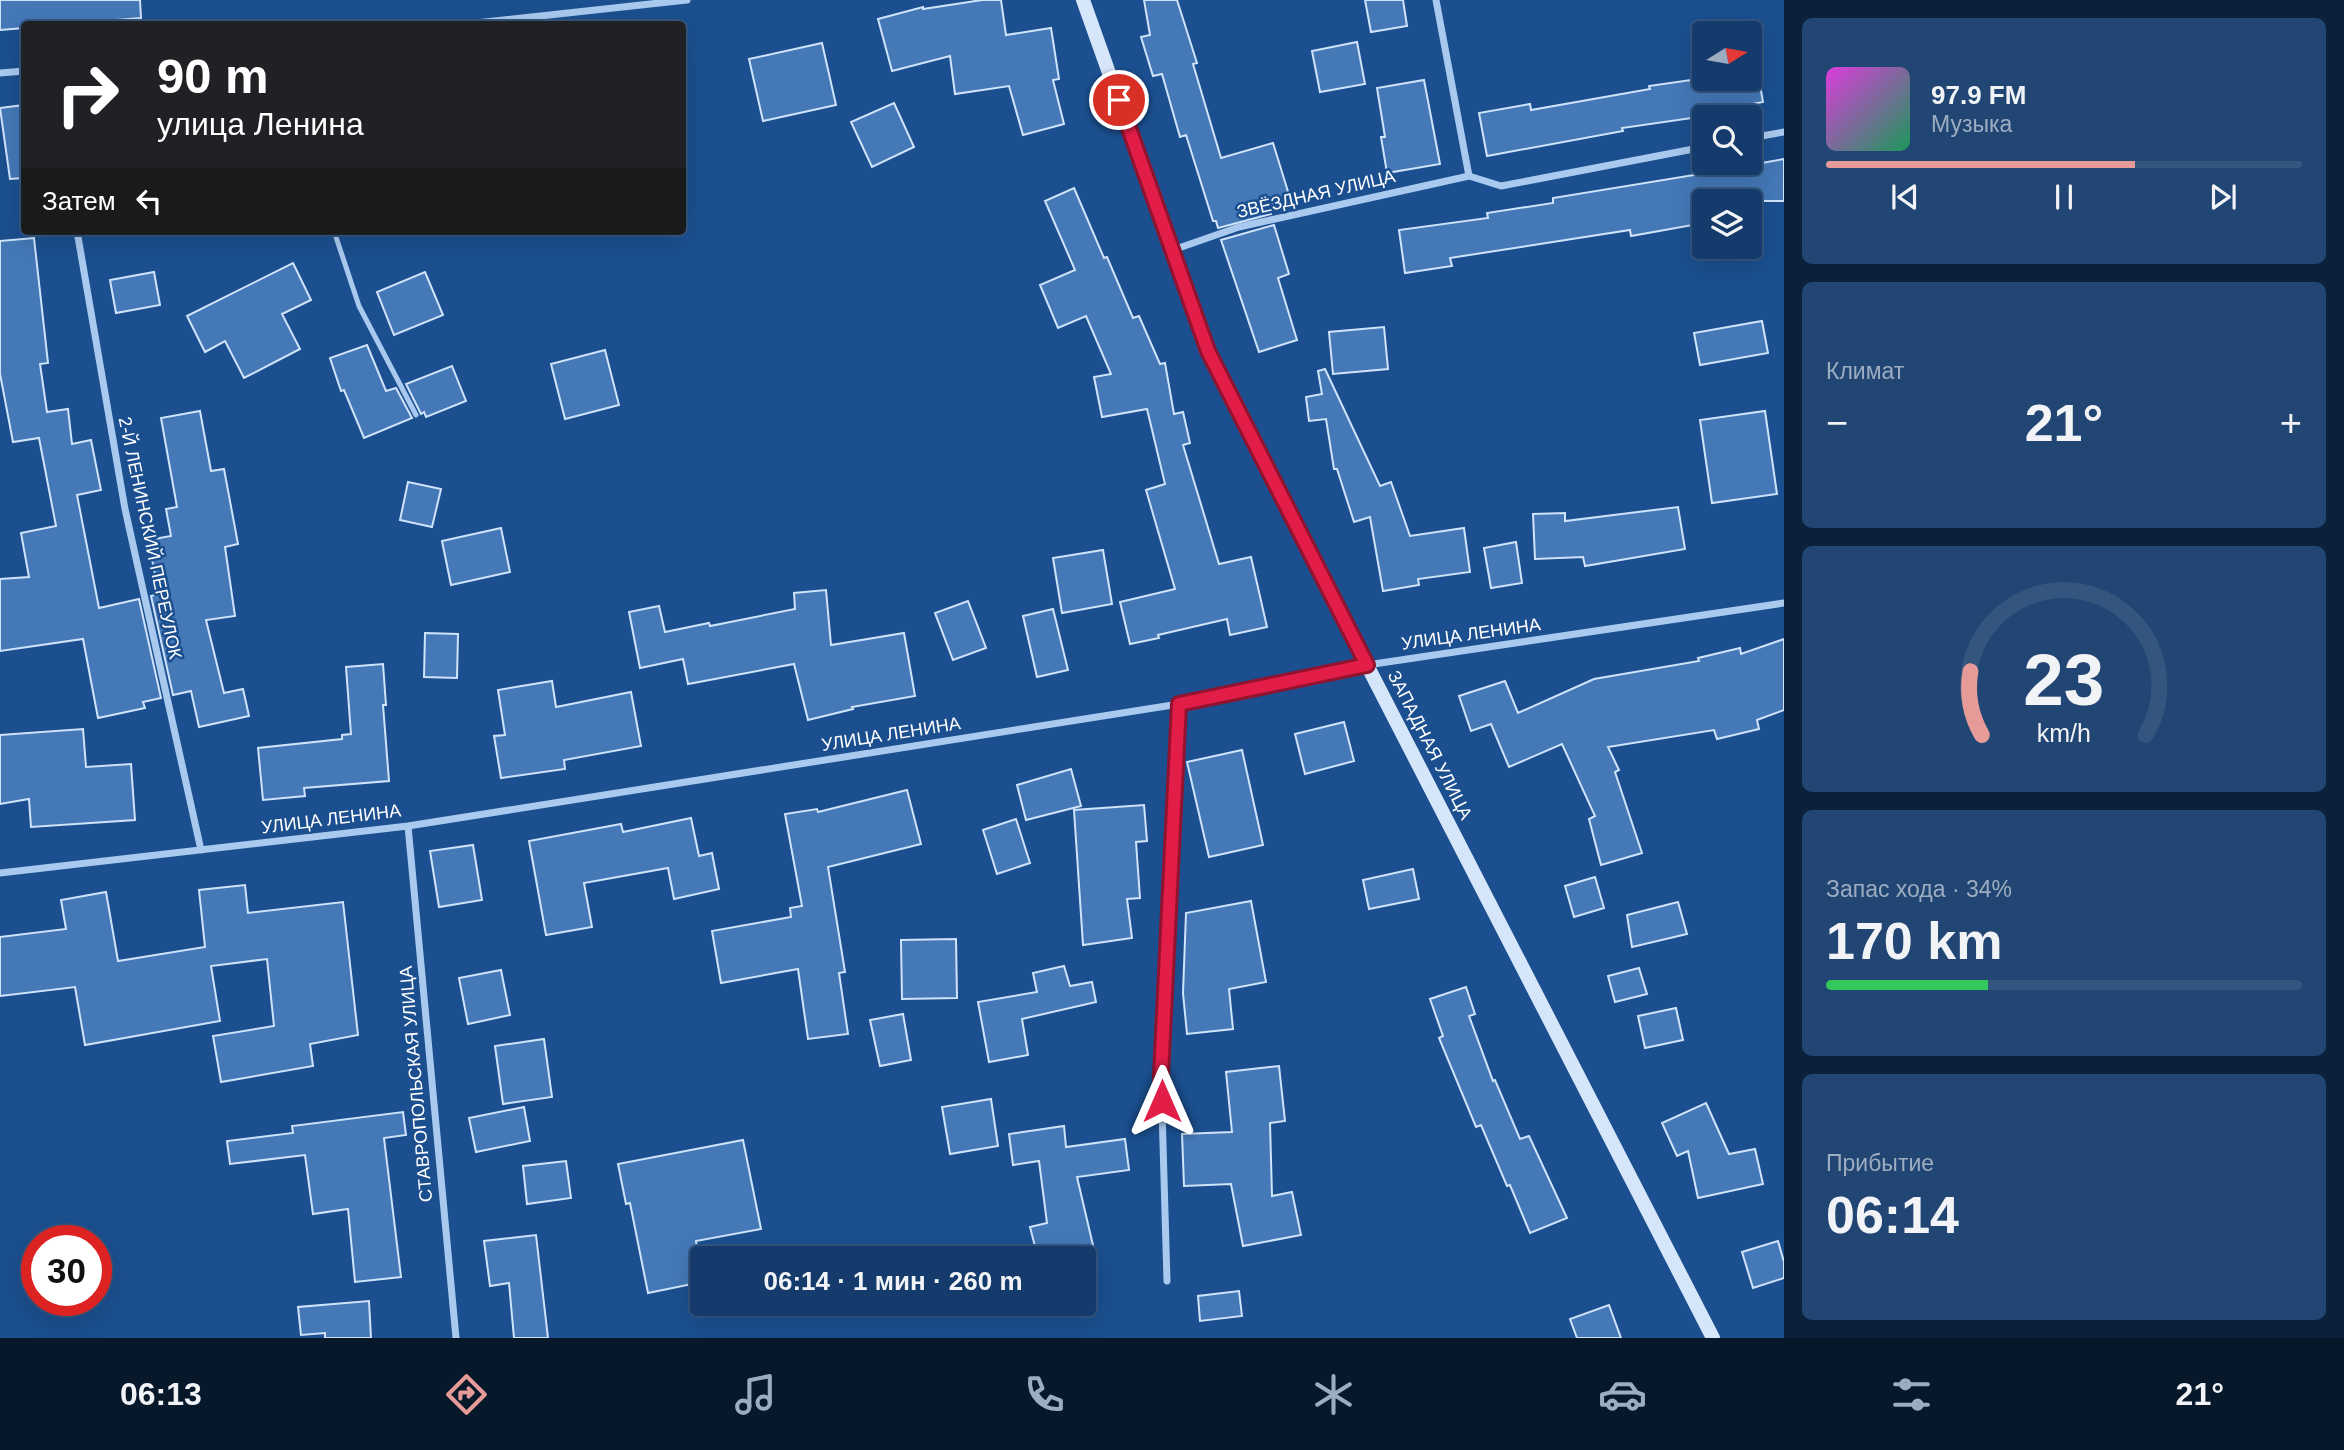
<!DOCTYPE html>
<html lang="ru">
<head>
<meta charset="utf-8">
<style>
  :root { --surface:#143b6b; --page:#214673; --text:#f1f3f6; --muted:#9dadc1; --line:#33557e; --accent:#e69b98 }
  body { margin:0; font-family:Arial,sans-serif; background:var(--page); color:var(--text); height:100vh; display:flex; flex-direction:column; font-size:26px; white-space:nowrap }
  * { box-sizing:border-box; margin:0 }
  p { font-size:23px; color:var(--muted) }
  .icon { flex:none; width:38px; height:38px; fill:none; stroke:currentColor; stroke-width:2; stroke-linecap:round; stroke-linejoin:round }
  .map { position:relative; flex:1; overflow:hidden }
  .panel { display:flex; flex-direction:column; gap:18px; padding:18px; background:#0b203b; width:560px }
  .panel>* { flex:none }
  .hud { position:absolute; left:21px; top:21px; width:665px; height:214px; border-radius:7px; box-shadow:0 7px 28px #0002,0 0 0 2px var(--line); background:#202124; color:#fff; overflow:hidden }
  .needle { width:46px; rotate:79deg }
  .fabs { position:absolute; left:1692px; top:21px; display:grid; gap:14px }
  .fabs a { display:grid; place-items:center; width:70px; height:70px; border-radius:7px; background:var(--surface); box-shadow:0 7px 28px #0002,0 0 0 2px var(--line); font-size:35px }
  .speed { position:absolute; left:21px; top:1225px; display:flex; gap:14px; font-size:35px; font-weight:700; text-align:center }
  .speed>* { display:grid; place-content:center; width:91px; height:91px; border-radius:50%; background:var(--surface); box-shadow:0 7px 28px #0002,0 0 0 2px var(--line); line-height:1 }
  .speed .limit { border:10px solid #d22; background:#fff; color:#111 }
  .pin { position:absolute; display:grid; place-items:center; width:60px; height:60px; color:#fff; margin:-30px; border:4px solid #fff; border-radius:50%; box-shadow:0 2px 7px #0007 }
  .me { position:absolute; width:77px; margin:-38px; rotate:0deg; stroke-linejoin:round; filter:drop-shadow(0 0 5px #0008) }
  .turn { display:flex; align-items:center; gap:24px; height:147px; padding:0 21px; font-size:32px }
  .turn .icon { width:91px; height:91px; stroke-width:2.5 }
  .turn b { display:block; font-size:49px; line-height:60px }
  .then { display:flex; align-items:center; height:66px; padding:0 21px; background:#0003; gap:14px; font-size:26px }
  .big { font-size:52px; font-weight:800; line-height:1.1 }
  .panel .tile { flex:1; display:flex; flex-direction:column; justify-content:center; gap:10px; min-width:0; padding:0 24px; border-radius:10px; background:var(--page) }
  .panel .dial { align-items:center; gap:0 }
  .dial svg { height:182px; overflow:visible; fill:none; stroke:var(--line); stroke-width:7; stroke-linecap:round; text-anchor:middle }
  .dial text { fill:var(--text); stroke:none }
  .song { display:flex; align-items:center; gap:21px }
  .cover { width:84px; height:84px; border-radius:10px; background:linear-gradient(135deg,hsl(300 70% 55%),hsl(150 70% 35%)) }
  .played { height:7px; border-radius:4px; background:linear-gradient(90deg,var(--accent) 65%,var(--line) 65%) }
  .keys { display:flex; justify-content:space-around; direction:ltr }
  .heat { display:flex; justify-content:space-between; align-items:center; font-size:38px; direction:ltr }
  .charge { height:10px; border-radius:5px; background:linear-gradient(90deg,#34c759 34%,var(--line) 0) }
  .trip { position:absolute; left:690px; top:1246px; width:406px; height:70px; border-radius:7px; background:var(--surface); box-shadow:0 7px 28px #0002,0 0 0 2px var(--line); font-weight:800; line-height:70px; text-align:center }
  .tab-bar { display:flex; height:112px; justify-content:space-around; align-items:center; background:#08182b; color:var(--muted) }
  .tab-bar .icon { width:49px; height:49px }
  .tab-bar .selected { color:var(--accent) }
  .tab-bar b { font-size:32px; color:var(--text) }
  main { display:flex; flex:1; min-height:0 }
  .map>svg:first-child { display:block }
  .building { fill:#4478b7; stroke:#cfe3fa; stroke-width:2 }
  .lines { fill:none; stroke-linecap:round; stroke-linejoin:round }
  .lane { stroke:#a9c9ee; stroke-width:5 }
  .street { stroke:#a9c9ee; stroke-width:7 }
  .secondary { stroke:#d6e6fa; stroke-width:14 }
  .route-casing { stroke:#92132f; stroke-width:18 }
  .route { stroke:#e11d48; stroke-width:12 }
  .labels { text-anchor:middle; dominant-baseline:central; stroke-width:5; stroke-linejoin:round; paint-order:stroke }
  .street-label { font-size:18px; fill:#fff; stroke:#1b4f8f }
</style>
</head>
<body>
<main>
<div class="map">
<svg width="1784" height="1338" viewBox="0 0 1784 1338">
  <rect width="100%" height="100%" fill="#1b4f8f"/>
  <path class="building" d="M0 0H140L141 18 67 24H24V28L0 30Z
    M982 0H1001L1006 35 1051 28 1059 79 1053 80 1064 124 1023 135 1009 86 955 94 950 56 892 71 878 19 923 7V9Z
    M1144 0H1177L1197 63 1193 64 1221 158 1273 143 1290 198 1268 205 1271 214 1218 228 1216 221H1213L1186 135 1180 137 1162 74 1153 76 1141 37 1150 35Z
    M1365 0H1403L1407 26 1371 32Z
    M1357 42 1365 84 1320 92 1312 51Z
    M822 43 836 105 763 121 749 59Z
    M1698 79H1759L1763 102 1698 114 1699 117 1622 128 1623 131 1487 156 1479 113 1530 104 1531 110 1650 89 1649 86Z
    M1424 80 1440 164 1387 173 1381 137H1385L1377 88Z
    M894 103 914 147 872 167 851 122Z
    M24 105V178L10 179 0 108Z
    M1784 159V201H1704V223L1631 236 1630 230 1450 258 1452 266 1405 273 1399 230 1488 218 1487 213 1553 203V198L1694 175 1693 173 1733 166V168Z
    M1074 188 1104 258 1107 257 1133 318 1139 316 1160 364 1165 363 1174 414 1183 412 1190 443 1183 445 1219 564 1251 557 1267 627 1230 635 1227 619 1158 635 1159 638 1130 644 1120 602 1175 589 1146 490 1165 484 1147 409 1102 417 1094 377 1111 374 1086 316 1058 328 1040 285 1075 270 1045 201Z
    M1274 225 1289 274 1278 278 1297 340 1259 352 1221 240Z
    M34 238 48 363 40 364 47 412 68 409 72 444 91 440 101 490 77 495 99 608 139 599 161 698 143 702 145 708 98 718 83 639 0 651V579L29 577 21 533 56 526 39 438 13 442 0 374V241Z
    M293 263 311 300 282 314 300 349 244 378 225 341 205 352 187 316Z
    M154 272 160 305 116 313 110 280Z
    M425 272 443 315 394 335 377 292Z
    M1762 321 1768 353 1700 365 1694 333Z
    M1384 327 1388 369 1333 374 1329 332Z
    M367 345 386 391 396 388 412 418 364 438 344 390 341 391 330 358Z
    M605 350 619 405 565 419 551 364Z
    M452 366 466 401 426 417 424 412 421 414 406 384Z
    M1325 369 1380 486 1391 482 1410 536 1464 528 1470 572 1418 579 1419 585 1383 591 1370 517 1354 522 1337 469H1334L1326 419 1309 421 1306 397 1322 394 1318 371Z
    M200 411 211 471 224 469 238 544 225 547 235 616 206 620 224 693 243 689 249 716 199 727 191 691 173 695 151 596 159 594 148 540 171 536 166 509 177 507 161 418Z
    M1765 411 1777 494 1712 503 1700 420Z
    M408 482 441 489 432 527 400 520Z
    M1678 507 1685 549 1585 566 1583 557 1535 559 1533 514 1565 513V521Z
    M501 528 510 572 451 585 442 541Z
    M1516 542 1522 583 1491 588 1484 548Z
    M1103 550 1112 604 1062 613 1053 558Z
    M826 590 831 645 904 633 915 696 852 707 853 709 808 720 794 664 688 684 683 659 640 668 629 612 659 606 665 632 709 623 710 626 795 609 794 593Z
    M968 601 986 648 953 660 935 613Z
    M1053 609 1068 670 1037 677 1023 616Z
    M425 633 458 634 457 678 424 677Z
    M1784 639V710L1757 720 1759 729 1717 739 1714 730 1608 747 1619 770 1615 772 1642 853 1601 865 1589 819 1595 816 1562 744 1509 767 1491 724 1471 731 1459 696 1505 681 1518 713 1594 679 1699 661 1698 658 1740 648 1741 654Z
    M383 664 386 705H383L389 781 304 788 305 796 263 800 258 748 342 739V735L351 734 346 667Z
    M552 681 556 707 631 692 641 746 564 760 565 769 501 778 494 736 505 735 498 690Z
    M1344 722 1354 761 1305 774 1295 734Z
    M83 729 86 767 131 764 135 820 31 827 29 799 0 804V735Z
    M1242 750 1263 845 1209 857 1187 762Z
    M1071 769 1081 806 1026 820 1017 785Z
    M907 790 921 844 828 867 845 972 839 973 848 1034 808 1039 798 969 721 983 712 931 791 917 790 908 802 906 785 814 817 809 818 812Z
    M1144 805 1147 841 1136 842 1140 898 1127 899 1132 938 1083 945 1074 810Z
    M691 818 699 856 712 853 719 889 674 899 668 868 584 883 592 927 546 935 529 841 621 824 623 832Z
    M1016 819 1030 863 997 874 983 830Z
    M473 845 482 900 439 907 430 851Z
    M1413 869 1419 899 1369 909 1363 880Z
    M1595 877 1604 908 1574 917 1565 886Z
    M245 885 248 913 343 902 358 1035 310 1044 313 1066 221 1082 213 1036 274 1026 267 959 211 966 220 1021 85 1045 75 987 0 996V937L66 929 61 900 106 892 118 961 205 947 199 890Z
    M1251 901 1266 982 1229 989 1233 1029 1187 1034 1183 993 1186 913Z
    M1678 902 1687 934 1632 947 1627 915Z
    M956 939 957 998 902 999 901 940Z
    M1064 966 1070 986 1092 982 1096 1002 1022 1019 1028 1055 989 1062 978 1002 1037 992 1033 973Z
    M1639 968 1647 994 1615 1002 1608 976Z
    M501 970 510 1015 468 1024 459 978Z
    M1466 987 1475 1014 1469 1016 1493 1081 1495 1080 1520 1139 1529 1136 1567 1218 1530 1233 1510 1185 1507 1186 1481 1125 1476 1127 1439 1038 1443 1036 1430 999Z
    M1676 1008 1683 1040 1645 1048 1638 1016Z
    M903 1014 911 1060 880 1066 870 1020Z
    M544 1039 552 1097 503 1104 495 1046Z
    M1279 1066 1285 1121 1270 1123 1272 1196 1292 1192 1301 1235 1243 1246 1231 1184 1184 1186 1182 1134 1232 1132 1226 1072Z
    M991 1099 998 1146 950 1154 942 1107Z
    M1706 1103 1729 1154 1755 1149 1763 1184 1698 1198 1688 1151 1677 1156 1662 1123Z
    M524 1107 530 1141 476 1152 469 1118Z
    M403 1112 406 1135 384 1138 401 1277 355 1282 348 1209 313 1214 305 1155 230 1164 227 1141 293 1133 292 1126Z
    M1064 1126 1066 1147 1125 1139 1129 1170 1077 1177 1096 1258H1038L1030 1227 1047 1223 1039 1161 1013 1165 1009 1134Z
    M743 1140 761 1229 696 1241 702 1282 648 1293 630 1203 626 1204 618 1164Z
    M566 1161 571 1198 527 1204 523 1166Z
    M536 1235 548 1338H514L509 1283 490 1286 484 1241Z
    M1778 1241 1784 1262V1278L1753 1288 1742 1252Z
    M1239 1291 1242 1316 1200 1321 1198 1296Z
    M369 1301 371 1338H325V1333L301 1335 298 1307Z
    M1609 1305 1621 1338H1577L1570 1319Z"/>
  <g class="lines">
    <path class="lane" d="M334 231 359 306 416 415"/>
    <path class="street" d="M1436 0 1469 176
      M466 24 687 0
      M0 73 24 71
      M1750 138 1784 132
      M77 231 125 509 201 850
      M1173 250 1239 227 1469 176 1501 186 1704 147
      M408 826 456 1338
      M0 873 408 826 1179 704 1367 665 1784 603
      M1167 1281 1161 1075 1179 704"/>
    <path class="secondary" d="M1083 0 1208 351 1367 665 1713 1338"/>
  </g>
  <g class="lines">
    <g class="route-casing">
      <path id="route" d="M1119 100 1208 351 1367 665 1179 704 1161 1075 1162 1101"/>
    </g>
    <use href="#route" class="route"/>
  </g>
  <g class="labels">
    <g class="street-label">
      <text transform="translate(1316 194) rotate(-13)">ЗВЁЗДНАЯ УЛИЦА</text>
      <text transform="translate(150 538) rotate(78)">2-Й ЛЕНИНСКИЙ ПЕРЕУЛОК</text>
      <text transform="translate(1471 634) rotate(-8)">УЛИЦА ЛЕНИНА</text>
      <text transform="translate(891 734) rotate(-9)">УЛИЦА ЛЕНИНА</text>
      <text transform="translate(1430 745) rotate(63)">ЗАПАДНАЯ УЛИЦА</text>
      <text transform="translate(331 819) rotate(-7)">УЛИЦА ЛЕНИНА</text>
      <text transform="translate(416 1084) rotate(-95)">СТАВРОПОЛЬСКАЯ УЛИЦА</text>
    </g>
  </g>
</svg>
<div class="fabs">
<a><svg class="needle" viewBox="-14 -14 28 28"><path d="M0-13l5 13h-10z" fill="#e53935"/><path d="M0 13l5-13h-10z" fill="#9dadc1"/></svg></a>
<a><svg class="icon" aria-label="search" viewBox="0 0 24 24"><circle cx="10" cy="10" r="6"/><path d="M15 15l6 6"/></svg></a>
<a><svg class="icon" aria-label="layers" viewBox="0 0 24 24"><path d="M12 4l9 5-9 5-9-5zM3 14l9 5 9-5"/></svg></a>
</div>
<div class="speed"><div class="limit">30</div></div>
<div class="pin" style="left:1119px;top:100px;background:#d93025"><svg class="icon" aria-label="arrive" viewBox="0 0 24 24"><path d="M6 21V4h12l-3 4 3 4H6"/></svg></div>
<svg class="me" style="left:1162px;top:1101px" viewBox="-20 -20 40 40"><path d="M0-17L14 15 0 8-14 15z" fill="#e11d48" stroke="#fff" stroke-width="4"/></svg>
<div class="trip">06:14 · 1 мин · 260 m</div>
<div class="hud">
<div class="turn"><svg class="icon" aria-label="right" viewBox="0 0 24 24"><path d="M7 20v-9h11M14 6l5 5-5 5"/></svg><div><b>90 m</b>улица Ленина</div></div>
<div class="then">Затем<svg class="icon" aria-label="left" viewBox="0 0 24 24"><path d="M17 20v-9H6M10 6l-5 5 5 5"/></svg></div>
</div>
</div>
<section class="panel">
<div class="tile">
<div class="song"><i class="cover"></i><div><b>97.9 FM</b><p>Музыка</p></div></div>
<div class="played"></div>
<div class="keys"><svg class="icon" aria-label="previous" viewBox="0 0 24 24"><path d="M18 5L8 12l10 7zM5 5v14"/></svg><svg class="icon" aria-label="pause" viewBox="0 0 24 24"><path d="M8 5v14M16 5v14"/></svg><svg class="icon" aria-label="next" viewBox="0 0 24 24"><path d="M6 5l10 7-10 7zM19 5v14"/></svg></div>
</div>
<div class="tile"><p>Климат</p>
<div class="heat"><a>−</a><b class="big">21°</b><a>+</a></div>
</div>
<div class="tile dial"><svg viewBox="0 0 100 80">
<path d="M14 69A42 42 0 1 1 86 69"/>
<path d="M14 69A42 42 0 0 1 9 41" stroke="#e69b98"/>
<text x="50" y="56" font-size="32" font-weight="700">23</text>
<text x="50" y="72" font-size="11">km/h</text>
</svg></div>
<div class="tile"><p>Запас хода · 34%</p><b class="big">170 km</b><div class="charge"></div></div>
<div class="tile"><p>Прибытие</p><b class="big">06:14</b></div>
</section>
</main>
<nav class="tab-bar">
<b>06:13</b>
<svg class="icon selected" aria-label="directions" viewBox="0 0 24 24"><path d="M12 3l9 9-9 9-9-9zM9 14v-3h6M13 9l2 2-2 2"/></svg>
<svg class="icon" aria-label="music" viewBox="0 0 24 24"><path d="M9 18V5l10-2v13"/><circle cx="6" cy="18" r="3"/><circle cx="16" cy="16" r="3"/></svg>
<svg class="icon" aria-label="phone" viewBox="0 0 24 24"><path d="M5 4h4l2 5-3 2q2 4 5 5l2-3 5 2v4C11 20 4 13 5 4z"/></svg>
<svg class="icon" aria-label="climate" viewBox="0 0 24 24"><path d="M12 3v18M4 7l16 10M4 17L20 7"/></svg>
<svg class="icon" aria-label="car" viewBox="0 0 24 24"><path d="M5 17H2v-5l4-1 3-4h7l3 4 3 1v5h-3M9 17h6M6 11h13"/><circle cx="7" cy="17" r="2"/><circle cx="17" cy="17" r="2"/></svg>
<svg class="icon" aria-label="filters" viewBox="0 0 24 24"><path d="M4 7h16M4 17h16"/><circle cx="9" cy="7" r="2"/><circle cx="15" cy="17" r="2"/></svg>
<b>21°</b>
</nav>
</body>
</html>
